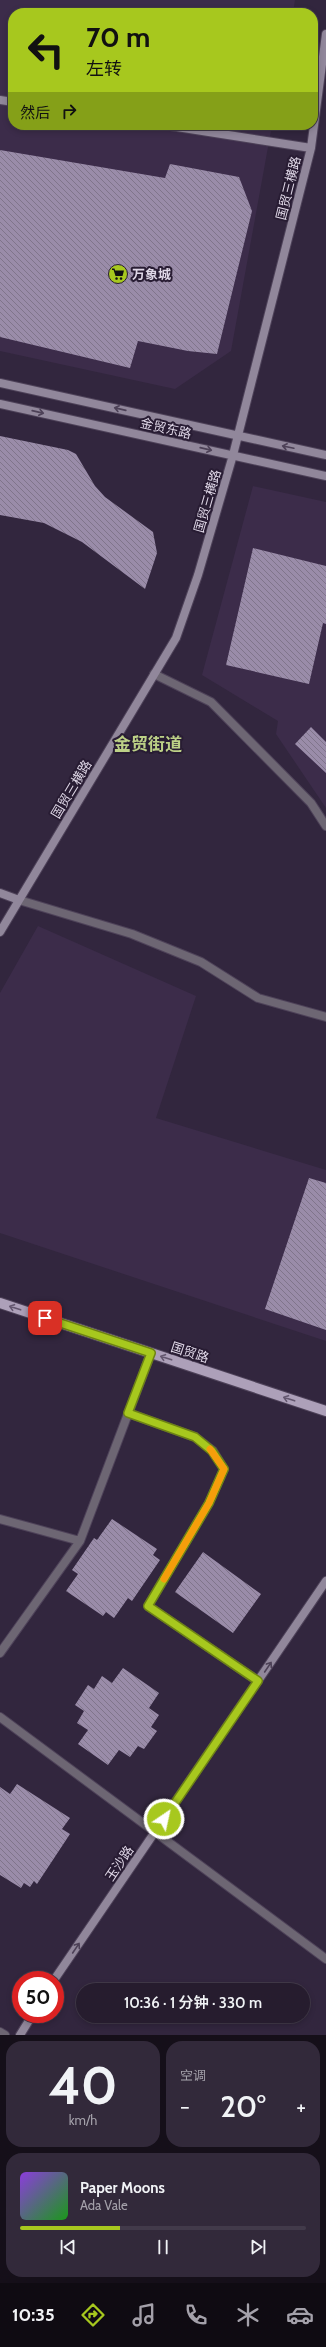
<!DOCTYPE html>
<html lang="zh">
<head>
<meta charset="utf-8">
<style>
  :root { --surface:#261c2e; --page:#32293a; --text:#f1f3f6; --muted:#a4a1aa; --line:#423a4a; --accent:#a7c81e }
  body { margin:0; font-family:Cabin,"Noto Sans SC",sans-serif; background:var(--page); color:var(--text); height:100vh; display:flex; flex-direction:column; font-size:15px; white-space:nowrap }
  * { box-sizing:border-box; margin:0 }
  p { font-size:13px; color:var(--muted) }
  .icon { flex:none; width:22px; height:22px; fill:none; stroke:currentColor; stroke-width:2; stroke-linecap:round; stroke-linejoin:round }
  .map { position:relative; height:2035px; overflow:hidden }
  .drawer { display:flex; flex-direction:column; gap:6px; padding:6px; background:#150f19; flex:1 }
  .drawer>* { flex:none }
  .top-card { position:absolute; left:8px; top:8px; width:310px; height:122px; border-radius:16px; box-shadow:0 2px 6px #0003,0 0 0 1px var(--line); background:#a7c81e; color:#111; overflow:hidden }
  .speed { position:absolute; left:12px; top:1971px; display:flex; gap:8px; font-size:20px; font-weight:700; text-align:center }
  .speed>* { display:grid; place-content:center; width:52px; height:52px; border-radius:50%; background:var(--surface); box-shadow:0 2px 6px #0003,0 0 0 1px var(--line); line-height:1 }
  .speed .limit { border:6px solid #d22; background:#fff; color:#111 }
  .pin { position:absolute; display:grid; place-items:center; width:34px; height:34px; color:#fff; margin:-17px; border-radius:8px; box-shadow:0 2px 6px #0006 }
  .me { position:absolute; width:44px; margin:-22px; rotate:34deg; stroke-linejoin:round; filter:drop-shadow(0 0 3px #0008) }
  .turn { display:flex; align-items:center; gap:14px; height:84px; padding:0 12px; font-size:18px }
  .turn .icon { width:52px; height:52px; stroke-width:2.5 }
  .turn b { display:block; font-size:28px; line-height:34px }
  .then { display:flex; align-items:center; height:38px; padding:0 12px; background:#0003; gap:8px; font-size:15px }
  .big { font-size:30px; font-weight:600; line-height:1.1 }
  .drawer .card { flex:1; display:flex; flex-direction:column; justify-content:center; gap:6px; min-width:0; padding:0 14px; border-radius:16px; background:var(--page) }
  .drawer .dial { align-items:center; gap:0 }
  .dial b { font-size:52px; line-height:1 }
  .song { display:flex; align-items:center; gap:12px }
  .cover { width:48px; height:48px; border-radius:6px; background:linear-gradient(135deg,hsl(270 70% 55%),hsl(120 70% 35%)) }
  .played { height:4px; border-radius:2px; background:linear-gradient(90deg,var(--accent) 35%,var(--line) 35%) }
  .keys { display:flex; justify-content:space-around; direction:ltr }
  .heat { display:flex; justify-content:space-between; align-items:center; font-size:22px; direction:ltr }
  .drawer .tiles { flex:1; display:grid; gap:6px; grid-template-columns:1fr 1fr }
  .card:last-child { grid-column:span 2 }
  .trip { position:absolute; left:76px; top:1983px; width:234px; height:40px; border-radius:20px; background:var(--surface); box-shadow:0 2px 6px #0003,0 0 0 1px var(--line); font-weight:600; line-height:40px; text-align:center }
  .menu { display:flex; height:64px; justify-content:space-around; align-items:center; background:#0f0b12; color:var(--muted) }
  .menu .icon { width:28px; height:28px }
  .menu .current { color:var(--accent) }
  .menu b { font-size:18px; color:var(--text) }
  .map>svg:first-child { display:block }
  .built { fill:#3c2c4a }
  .building { fill:url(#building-back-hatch) }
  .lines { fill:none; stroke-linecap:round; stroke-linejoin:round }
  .street-casing { stroke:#4e4259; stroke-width:10 }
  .secondary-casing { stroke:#4e4259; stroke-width:10 }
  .primary-casing { stroke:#4e4259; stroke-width:12 }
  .street { stroke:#6d6673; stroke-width:8 }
  .secondary { stroke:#91879b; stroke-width:8 }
  .primary { stroke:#ada0b9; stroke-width:10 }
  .oneway { stroke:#4d4157 }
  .oneway2 { stroke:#64576f }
  .route-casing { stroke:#6d8214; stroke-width:10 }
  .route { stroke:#a7c81e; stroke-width:7 }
  .slow { stroke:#f59e0b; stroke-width:7 }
  .labels { text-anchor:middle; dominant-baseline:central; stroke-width:4; stroke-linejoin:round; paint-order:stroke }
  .street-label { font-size:13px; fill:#dfd7e7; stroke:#281c33 }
  .poi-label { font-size:13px; font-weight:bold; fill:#dfd7e7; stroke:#281c33; text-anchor:start }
  .district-label { font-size:17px; font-weight:bold; fill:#bdd187; stroke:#281c33 }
</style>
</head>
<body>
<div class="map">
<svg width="326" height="2035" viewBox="0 0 326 2035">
  <defs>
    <pattern id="building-back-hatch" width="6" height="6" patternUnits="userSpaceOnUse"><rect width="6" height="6" fill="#9a8ca9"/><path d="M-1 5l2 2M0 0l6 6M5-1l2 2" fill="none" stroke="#80758b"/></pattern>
  </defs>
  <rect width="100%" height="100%" fill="#32263e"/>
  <path class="built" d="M0 0H295L293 13H13V125H272L231 351 175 389 0 351Z
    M253 486 326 502V808L276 734 278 721 202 675Z
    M38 926 196 996 156 1118 326 1170V1341L0 1233V993Z"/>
  <path class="building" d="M0 150 165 178 170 164 239 177 252 211 217 354 188 351 138 341 130 368 0 337Z
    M0 436 68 450 76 454 95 486 105 497 153 532 157 553 145 589 82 542 44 523 0 515Z
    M253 548 326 566V624L323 623 309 684 226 665Z
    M311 727 326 742V773L295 744Z
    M309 1178 326 1183V1330L265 1309Z
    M112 1519 157 1549 153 1555 160 1560 132 1601 128 1598 114 1618 106 1612 103 1616 66 1591 78 1574 72 1570 94 1538 97 1540Z
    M203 1552 261 1594 233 1633 175 1592Z
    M123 1668 159 1693 149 1708 159 1715 151 1727 157 1731 144 1749 138 1746 130 1757 119 1750 108 1765 78 1744 88 1730 77 1723 84 1711 75 1705 88 1685 94 1689 102 1676 112 1683Z
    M17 1784 70 1818 62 1829 70 1834 37 1884 34 1881 30 1887 24 1883 21 1888 0 1875V1787L10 1794Z"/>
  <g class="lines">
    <g class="street-casing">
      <path id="street" d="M154 674 211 702 311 803 326 826
        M19 900 132 934 201 962 258 998 326 1017
        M128 1413 195 1437 213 1451 224 1469 209 1503 148 1606 258 1681
        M0 1519 80 1541
        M0 1653 80 1541 151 1353
        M0 1717 326 1959
        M0 2032 5 2035"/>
    </g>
    <g class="secondary-casing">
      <path id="secondary" d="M0 100 13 102
        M164 125 311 148
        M0 383 326 455
        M0 404 326 476
        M0 893 19 900
        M0 932 176 638 198 575 233 455 311 148 326 34
        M54 1980 326 1581
        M20 2035 33 2014"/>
    </g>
    <g class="primary-casing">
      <path id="primary" d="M0 1303 326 1411"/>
    </g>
    <use href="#street" class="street"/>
    <use href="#secondary" class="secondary"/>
    <use href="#primary" class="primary"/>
  </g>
  <defs><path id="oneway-shaft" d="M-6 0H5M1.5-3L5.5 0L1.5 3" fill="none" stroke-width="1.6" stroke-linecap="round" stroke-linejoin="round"/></defs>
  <g class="oneway">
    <use href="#oneway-shaft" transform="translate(120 409) rotate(-167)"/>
    <use href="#oneway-shaft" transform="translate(38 412) rotate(13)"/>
    <use href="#oneway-shaft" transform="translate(288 447) rotate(-168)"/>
    <use href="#oneway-shaft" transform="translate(206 449) rotate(13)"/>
    <use href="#oneway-shaft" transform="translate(268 1667) rotate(-56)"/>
    <use href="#oneway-shaft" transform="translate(76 1948) rotate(-56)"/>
  </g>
  <g class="oneway2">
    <use href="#oneway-shaft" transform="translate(15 1308) rotate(-162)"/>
    <use href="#oneway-shaft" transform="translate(166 1358) rotate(-162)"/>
    <use href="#oneway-shaft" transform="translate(289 1399) rotate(-162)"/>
  </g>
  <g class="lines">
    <g class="route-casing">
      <path id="route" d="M45 1318 151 1353 128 1413 195 1437 212 1451 224 1469 209 1503 148 1606 258 1681 164 1819"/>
    </g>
    <use href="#route" class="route"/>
    <path class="slow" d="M164 1579 209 1503 224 1469 210 1449"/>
  </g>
  <defs>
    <g id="supermarket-disc" transform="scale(1)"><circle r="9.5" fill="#a7c81e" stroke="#281c33"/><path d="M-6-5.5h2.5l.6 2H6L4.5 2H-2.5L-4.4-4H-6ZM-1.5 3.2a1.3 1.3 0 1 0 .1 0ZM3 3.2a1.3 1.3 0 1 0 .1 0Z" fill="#111"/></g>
  </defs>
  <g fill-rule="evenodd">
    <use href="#supermarket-disc" x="118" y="274"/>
  </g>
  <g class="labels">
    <g class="street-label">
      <text transform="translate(288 188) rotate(-76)">国贸三横路</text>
      <text transform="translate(166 428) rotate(13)">金贸东路</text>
      <text transform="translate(207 501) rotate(-74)">国贸三横路</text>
      <text transform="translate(71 789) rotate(-59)">国贸三横路</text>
      <text transform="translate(190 1352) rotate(18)">国贸路</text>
      <text transform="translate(119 1863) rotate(-56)">玉沙路</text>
    </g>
    <g class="poi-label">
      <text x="132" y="274">万象城</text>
    </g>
    <g class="district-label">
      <text x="148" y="744">金贸街道</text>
    </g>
  </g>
</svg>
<div class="speed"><div class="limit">50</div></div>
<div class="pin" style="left:45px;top:1318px;background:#d93025"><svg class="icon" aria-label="arrive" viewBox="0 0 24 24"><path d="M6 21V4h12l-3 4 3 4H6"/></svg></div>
<svg class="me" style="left:164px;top:1819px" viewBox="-20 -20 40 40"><circle r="17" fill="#a7c81e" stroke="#fff" stroke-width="3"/><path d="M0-11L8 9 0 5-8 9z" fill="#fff"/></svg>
<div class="trip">10:36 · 1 分钟 · 330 m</div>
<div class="top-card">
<div class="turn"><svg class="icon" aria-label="left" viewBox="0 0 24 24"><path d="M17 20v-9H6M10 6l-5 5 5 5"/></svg><div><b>70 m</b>左转</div></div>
<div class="then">然后<svg class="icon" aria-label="right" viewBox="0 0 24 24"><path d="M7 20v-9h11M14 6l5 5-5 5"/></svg></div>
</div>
</div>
<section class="drawer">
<div class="tiles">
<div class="card dial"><b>40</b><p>km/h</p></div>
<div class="card"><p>空调</p>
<div class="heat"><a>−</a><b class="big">20°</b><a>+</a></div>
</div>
<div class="card">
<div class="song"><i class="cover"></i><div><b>Paper Moons</b><p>Ada Vale</p></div></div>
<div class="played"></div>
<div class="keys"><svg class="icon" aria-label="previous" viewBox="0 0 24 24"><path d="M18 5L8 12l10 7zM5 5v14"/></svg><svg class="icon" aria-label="pause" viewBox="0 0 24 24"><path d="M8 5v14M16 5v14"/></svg><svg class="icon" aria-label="next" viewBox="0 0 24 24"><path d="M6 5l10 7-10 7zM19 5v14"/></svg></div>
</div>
</div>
</section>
<nav class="menu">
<b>10:35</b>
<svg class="icon current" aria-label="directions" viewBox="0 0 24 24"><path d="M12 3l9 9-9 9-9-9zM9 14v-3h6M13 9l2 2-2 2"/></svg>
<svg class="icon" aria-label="music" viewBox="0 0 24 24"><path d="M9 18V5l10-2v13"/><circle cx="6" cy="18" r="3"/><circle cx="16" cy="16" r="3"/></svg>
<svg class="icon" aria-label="phone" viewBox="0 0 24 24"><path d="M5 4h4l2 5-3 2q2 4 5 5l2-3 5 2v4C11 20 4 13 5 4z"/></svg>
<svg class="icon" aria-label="climate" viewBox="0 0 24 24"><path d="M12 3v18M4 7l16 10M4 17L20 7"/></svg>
<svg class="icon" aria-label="car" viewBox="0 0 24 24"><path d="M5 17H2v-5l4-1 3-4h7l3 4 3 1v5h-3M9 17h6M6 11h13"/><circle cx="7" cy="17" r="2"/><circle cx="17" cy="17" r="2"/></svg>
</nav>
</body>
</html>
